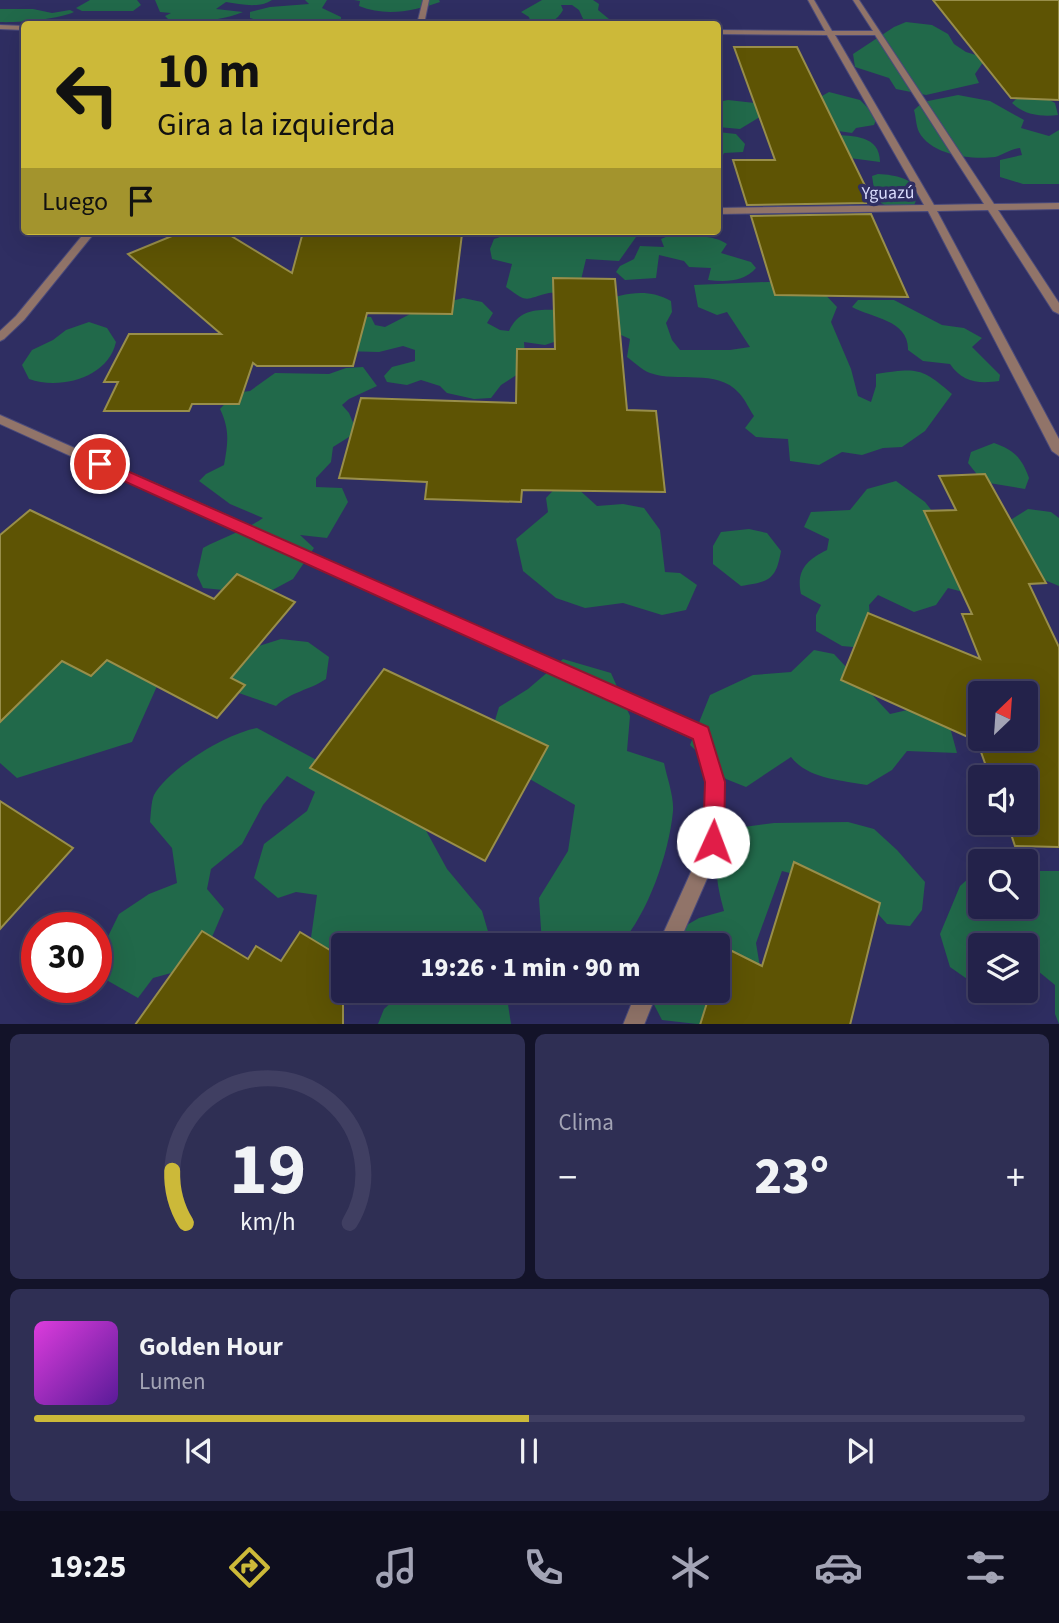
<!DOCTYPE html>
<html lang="es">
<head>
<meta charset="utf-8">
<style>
  :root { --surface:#23224a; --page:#2f2f54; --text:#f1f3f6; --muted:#a3a4b5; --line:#403f62; --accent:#ccb939 }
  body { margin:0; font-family:"Source Sans 3",sans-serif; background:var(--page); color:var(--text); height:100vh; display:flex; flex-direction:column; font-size:26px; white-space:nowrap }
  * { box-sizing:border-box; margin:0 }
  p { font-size:23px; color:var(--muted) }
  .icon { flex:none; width:38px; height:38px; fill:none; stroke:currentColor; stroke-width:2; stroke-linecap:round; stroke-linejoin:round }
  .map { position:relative; height:1024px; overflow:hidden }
  .details { display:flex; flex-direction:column; gap:10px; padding:10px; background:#131329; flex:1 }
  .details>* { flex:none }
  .top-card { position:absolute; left:21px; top:21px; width:700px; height:214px; border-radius:7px; box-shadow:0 7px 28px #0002,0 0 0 2px var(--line); background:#ccb939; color:#111; overflow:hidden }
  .needle { width:46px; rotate:25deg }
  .buttons { position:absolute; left:968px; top:681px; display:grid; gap:14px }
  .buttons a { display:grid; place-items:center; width:70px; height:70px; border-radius:7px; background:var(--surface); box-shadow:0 7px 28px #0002,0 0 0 2px var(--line); font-size:35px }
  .speed { position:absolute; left:21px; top:912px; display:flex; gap:14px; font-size:35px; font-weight:700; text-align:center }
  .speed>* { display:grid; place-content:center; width:91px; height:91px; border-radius:50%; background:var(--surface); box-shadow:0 7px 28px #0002,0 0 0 2px var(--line); line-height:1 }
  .speed .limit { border:10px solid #d22; background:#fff; color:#111 }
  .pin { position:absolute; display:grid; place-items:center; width:60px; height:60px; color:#fff; margin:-30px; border:4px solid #fff; border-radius:50%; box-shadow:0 2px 7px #0007 }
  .me { position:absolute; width:77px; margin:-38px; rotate:2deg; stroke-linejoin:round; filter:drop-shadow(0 0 5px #0008) }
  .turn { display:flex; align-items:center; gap:24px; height:147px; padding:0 21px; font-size:32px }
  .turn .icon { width:91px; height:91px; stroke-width:2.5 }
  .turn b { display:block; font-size:49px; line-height:60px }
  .then { display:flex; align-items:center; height:66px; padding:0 21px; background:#0003; gap:14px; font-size:26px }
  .big { font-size:52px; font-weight:800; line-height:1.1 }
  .details .tile { flex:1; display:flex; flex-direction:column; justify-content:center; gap:10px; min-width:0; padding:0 24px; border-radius:10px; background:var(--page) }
  .details .dial { align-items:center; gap:0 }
  .dial svg { height:182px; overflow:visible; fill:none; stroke:var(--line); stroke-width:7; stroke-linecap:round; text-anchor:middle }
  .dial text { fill:var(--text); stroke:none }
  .song { display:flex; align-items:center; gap:21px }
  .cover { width:84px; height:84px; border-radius:10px; background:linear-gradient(135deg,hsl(300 70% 55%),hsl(270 70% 35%)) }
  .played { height:7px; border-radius:4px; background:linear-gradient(90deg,var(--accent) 50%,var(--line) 50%) }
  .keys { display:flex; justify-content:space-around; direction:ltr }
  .heat { display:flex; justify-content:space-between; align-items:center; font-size:38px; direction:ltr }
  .details .tiles { flex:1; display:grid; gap:10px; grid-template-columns:1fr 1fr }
  .tile:last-child { grid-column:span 2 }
  .trip { position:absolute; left:331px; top:933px; width:399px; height:70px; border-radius:7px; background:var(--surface); box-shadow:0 7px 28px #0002,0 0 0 2px var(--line); font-weight:800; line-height:70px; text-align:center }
  .dock { display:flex; height:112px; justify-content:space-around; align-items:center; background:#0e0e1e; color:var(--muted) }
  .dock .icon { width:49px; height:49px }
  .dock .current { color:var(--accent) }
  .dock b { font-size:32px; color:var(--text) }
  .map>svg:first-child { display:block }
  .green { fill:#21694a }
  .building { fill:#5e5404; stroke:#988e4a; stroke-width:2; fill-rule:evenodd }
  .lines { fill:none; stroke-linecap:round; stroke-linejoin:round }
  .minor-casing { stroke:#4a4a7b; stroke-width:2 }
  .minor { fill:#917469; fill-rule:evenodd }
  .route { fill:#e11d48; stroke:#92132f; stroke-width:2 }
  .labels { text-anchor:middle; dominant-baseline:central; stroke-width:7; stroke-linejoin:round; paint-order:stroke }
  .far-street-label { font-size:18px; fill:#d8dbfc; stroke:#2f2e62 }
</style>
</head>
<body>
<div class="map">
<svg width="1059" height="1025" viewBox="0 0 1059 1025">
  <rect width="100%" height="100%" fill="#2f2e62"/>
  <path class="green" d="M90 0H137L141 5 133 11H82L76 8Z
    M155 0H272C259 9 240 4 226 2L216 9 243 12C220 22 193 21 169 20L165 16 171 13 160 12Z
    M305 0H327L322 8 341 17V22L334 24 315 22 308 24H272L250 18V12L270 7 309 4Z
    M354 0H439L440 2C414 11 386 17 359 6L360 1Z
    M542 0H593L599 4 598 10 609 19C601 26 594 24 584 21L579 10 572 5H561L563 10C555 24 546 24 531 24L529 17 521 12Z
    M0 9H33L52 13 70 10 74 12C59 19 17 23 0 22Z
    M906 22 932 25 948 34 954 44 966 52 986 58 975 74 979 83 926 95 896 89 889 78 855 67 853 54 894 27Z
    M829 92 860 100 877 117 874 125 856 128 852 133 838 131 837 126 828 123 813 101Z
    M958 95 990 101 1024 120 1021 128 1049 136 1059 130V184H1023L1000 177V160L1022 155 1020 148C1010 149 1003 155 995 157 971 160 931 155 919 132 916 126 916 117 914 110L923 102Z
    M1019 96 1044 97 1055 103 1058 115C1042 117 1024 115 1012 103Z
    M728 100 764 104 768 112 740 129 718 127V102Z
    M718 132 736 134 745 144 743 152 724 153 718 165Z
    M833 135C853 136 880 135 880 162L842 157Z
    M878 174C901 175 929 182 911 211L895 210 871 198 874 189 872 176Z
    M584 231H621L636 237 619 261 586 259 580 284 573 294C565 294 556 292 549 293 524 299 529 304 506 287L512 264 492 259 490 249 494 239C501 237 509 233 516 232 540 232 561 243 584 231Z
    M675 233C693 237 712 234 727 244L721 253 751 262 756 268C744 282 726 282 708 280L711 268 689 267 684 261 659 255 656 278 625 280 616 272 620 266 634 259 640 246 664 247 661 239Z
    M789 281 819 288 837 307 831 322 851 369 858 396 871 402 876 386V374C917 368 921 367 952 394L925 431 902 447 883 448 862 455 842 452 819 465 790 461 788 439 756 437 745 428 754 416C749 409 745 399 739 393 717 368 677 383 650 373 642 370 634 362 627 357L630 339 612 331 598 302C624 294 646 287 671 301L672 312 666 323 672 340 680 350H730L750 347 727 312 717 315 698 307 694 285Z
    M463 298 482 302 493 313 487 323 500 330 509 331C519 309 537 309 559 310L572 336 545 345 524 342 525 356 521 372 501 385 491 398 474 399 447 393 440 386 421 380 407 385 387 382 384 376 392 367 415 361V350L403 346 379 352 343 351 356 316 371 317 375 325 385 327 418 310Z
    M858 300H894L942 325 964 328 982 338 972 347 1000 375 999 381C978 384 962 382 950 364L923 361 908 350C909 320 872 318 852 307Z
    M89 322 107 328 116 342C108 378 60 390 29 379L22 365 32 350 53 340 66 330Z
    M363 367 377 386 349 399 342 405 349 413 357 432 333 447 331 462 316 478V487L342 488 348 502 327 538 300 535 314 548 293 579 265 594 203 588 197 575 203 548C223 537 244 531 263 518L230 504 199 481 206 474 224 465C228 443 230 430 220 409L235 393 250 391 275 373 329 374 346 368Z
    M994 443C1014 450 1022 458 1029 478L1025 489 983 482 968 463 971 452Z
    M562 481 576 487 597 506 623 504 644 508 660 530 665 572 680 573 697 585 686 610 662 615 623 603 585 608 556 598 523 571 516 539 548 512 546 498Z
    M896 481 925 502 940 521 963 592 948 588 936 605 914 612 878 595 869 605 871 629 864 648 842 646 816 631V615L821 605 801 594C796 571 806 560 827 550L829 539 804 527 811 512 850 510 867 489Z
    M1028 509 1051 512 1059 518V586L1035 576 1004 524Z
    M749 529 767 533 781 551C776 580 769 582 741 586L713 564V546L721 532Z
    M281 639 308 642 329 657 326 679C308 691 292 691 276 706L233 691 229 674 246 650Z
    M105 646 162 675 132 742 17 778 0 763V691L56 661Z
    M814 650 834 654 890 714 916 708 948 720 957 753 907 751 892 770 867 785C840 780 808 779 791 757L746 787 726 779 690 745 710 695 753 675 791 672Z
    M563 659 611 673 630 716 627 751 664 763C667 778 674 796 673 811 669 854 648 913 620 945H542L539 898 568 851 575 805 514 770 487 747 499 707 528 689Z
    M257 728 417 814 447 869 482 911 492 945H343V974L309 952 317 895 296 892 278 898 254 878 264 844 307 811 315 792 287 776 263 805 242 844 211 869 207 889 224 909 200 965 153 978 138 998 96 974V961L119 914 149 894 177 883 172 848 150 822C151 814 151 802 154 795 168 769 227 733 257 728Z
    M848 822 874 829 897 850 925 882 922 910 910 926 887 924 870 905 813 879 782 871 756 943 762 979 731 1025 697 1024 662 1020 647 991 718 990V945H652L699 918 724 911C712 866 714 862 744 827L774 823Z
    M980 868V906H1026V871H1059V1024L1055 1014V985L1038 971 1026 978V945H980V988L950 967 940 934 960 886Z
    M404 991H506L511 1024H378L384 1009Z"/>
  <path class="building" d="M933 0H1059V100L1011 98Z
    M734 47H797L871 198H864L866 203 747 205 733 160H775Z
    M871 214 908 297 775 295 751 216Z
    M184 231H223L292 273 303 232 462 234 452 314 367 313 353 366H257L253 363 239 404H192L189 411H104L118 382H104L129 334H221L128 254Z
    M553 278 615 279 627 410 656 411 665 492 522 490 521 502 425 499 427 482 339 478 361 398 516 403 517 349H555Z
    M985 474 1046 583 1029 584 1059 647V847L1015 846 1007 822H1026V777H990L977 741 841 680 868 613 980 659 962 614H972L924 511 956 510 939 476ZM980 693H1026V738H980Z
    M30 510 214 599 237 574 295 602 231 678 245 685 217 718 107 660 91 676 62 661 0 722V535Z
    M384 669 548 746 485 861 310 768Z
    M0 801 73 848 0 929Z
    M794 862 880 903 850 1025H700L711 990H718V973L726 948 762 966Z
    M202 931 248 959 256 946 281 961 300 932 343 958V1025H135Z"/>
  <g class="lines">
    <g class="minor-casing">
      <path id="minor" d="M423 0H429L424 24H417Z
        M808 0H814L832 31H873L853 0H859L994 204 1059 203V209L998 210 1059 303V314L1053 311 988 210 937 211 1059 439V456L1052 451 928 211 718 214V208L924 205 827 35 718 34V30L825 31ZM835 35H875L984 204 934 205Z
        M0 25 24 26V30L0 29Z
        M86 231H96L24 320 4 339 0 341V331L16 316Z
        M0 415 707 728 724 782 723 842 678 945H658L705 841 706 782 694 739 0 424Z
        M637 990H658L644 1025H623Z"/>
    </g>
    <use href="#minor" class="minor"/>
  </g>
  <path class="route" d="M100 459 708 727 725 782 724 842 721 850 713 853 706 850 703 842 705 782 693 739 95 468 93 464 95 460Z"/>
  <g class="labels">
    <g class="far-street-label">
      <text transform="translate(888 193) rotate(-1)">Yguazú</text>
    </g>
  </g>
</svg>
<div class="buttons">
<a><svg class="needle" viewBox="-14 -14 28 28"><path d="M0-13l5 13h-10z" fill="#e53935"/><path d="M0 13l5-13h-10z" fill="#a3a4b5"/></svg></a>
<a><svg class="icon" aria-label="sound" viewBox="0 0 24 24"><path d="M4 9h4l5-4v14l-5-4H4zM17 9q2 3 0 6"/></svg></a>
<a><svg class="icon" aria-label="search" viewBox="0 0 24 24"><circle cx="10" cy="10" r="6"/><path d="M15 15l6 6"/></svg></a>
<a><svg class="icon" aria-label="layers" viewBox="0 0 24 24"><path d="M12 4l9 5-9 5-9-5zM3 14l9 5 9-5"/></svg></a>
</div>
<div class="speed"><div class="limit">30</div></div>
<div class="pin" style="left:100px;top:464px;background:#d93025"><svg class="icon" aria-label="arrive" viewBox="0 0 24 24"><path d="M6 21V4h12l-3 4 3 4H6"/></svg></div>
<svg class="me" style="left:713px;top:842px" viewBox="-20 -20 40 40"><circle r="19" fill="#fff"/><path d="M0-13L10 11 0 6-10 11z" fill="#e11d48"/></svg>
<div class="trip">19:26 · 1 min · 90 m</div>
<div class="top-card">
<div class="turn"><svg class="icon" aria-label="left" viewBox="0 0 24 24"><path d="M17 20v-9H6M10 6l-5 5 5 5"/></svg><div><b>10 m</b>Gira a la izquierda</div></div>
<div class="then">Luego<svg class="icon" aria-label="arrive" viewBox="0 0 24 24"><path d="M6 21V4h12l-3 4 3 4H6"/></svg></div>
</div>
</div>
<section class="details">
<div class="tiles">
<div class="tile dial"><svg viewBox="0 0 100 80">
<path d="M14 69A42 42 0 1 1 86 69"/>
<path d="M14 69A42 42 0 0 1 8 46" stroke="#ccb939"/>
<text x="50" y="56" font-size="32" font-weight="700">19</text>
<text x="50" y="72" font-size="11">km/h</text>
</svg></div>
<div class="tile"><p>Clima</p>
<div class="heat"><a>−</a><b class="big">23°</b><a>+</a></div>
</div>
<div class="tile">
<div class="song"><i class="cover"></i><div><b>Golden Hour</b><p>Lumen</p></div></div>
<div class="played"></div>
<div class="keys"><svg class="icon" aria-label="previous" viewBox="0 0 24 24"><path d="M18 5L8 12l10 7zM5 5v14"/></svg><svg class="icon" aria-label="pause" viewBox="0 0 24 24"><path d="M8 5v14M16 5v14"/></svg><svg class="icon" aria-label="next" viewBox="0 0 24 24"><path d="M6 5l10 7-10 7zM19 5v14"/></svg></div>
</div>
</div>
</section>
<nav class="dock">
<b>19:25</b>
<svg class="icon current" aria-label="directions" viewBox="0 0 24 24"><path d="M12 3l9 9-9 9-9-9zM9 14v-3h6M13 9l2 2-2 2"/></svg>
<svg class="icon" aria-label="music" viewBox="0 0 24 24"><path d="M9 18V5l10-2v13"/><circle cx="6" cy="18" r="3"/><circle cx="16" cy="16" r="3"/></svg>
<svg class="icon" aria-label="phone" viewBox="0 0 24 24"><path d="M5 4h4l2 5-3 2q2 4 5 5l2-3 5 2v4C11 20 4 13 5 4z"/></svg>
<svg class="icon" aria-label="climate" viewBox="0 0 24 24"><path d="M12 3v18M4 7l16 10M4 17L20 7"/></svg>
<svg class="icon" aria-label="car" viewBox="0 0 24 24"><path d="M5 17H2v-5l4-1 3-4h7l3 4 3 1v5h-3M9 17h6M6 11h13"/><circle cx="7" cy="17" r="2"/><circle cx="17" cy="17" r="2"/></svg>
<svg class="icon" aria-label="filters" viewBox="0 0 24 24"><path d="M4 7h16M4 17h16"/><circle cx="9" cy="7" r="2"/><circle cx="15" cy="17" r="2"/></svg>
</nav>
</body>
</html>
